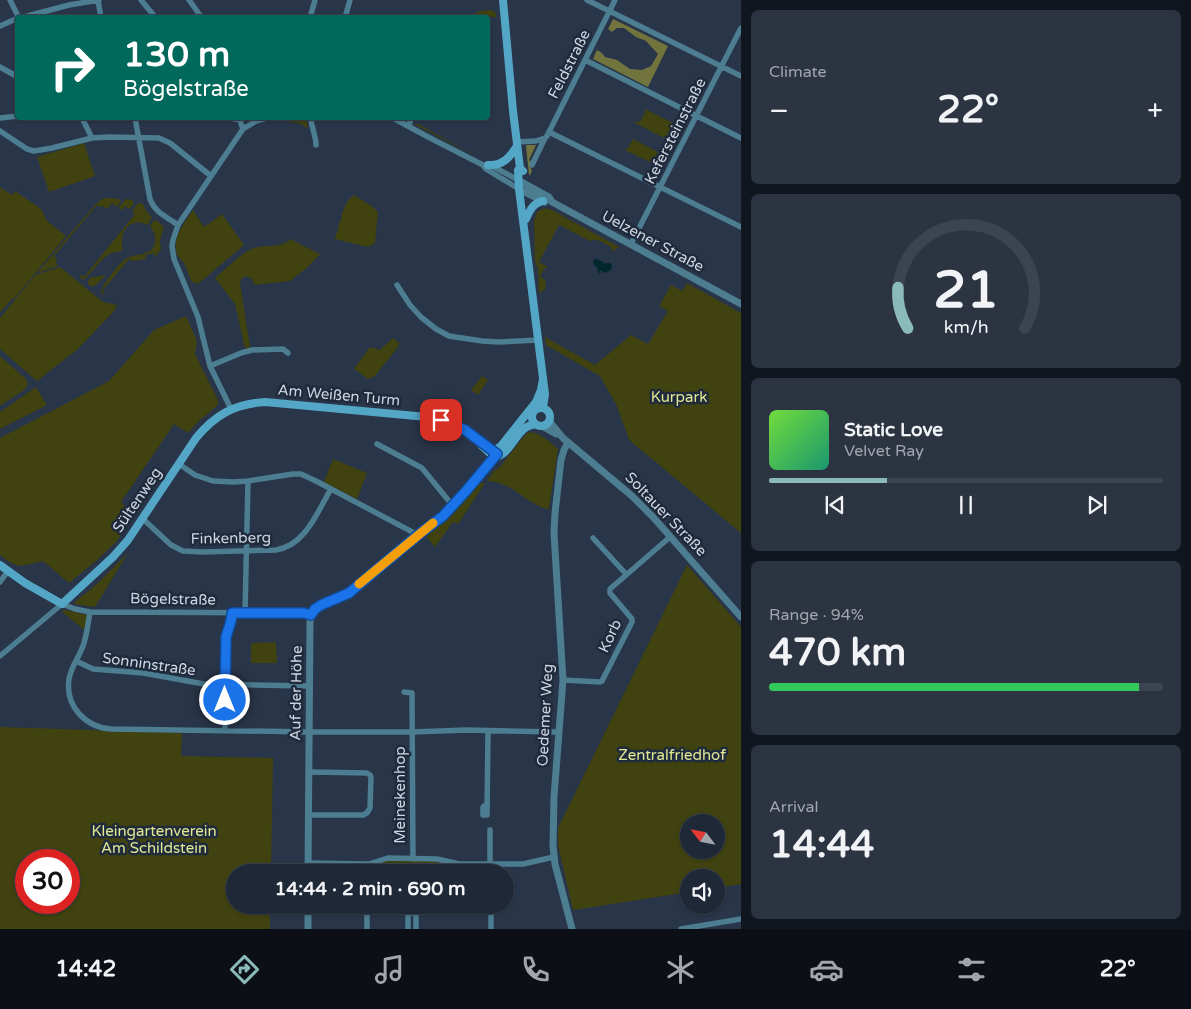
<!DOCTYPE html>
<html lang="en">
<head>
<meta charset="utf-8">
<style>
  :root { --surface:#1f2836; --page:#2c3442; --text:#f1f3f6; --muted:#a1a6ad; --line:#3c4451; --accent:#8bbbb9 }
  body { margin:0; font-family:"Varela Round",sans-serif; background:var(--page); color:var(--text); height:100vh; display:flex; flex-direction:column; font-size:19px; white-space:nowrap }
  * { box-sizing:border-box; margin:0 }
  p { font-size:16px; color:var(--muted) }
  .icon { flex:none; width:28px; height:28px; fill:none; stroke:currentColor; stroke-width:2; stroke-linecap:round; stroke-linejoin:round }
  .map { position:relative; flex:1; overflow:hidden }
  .sheet { display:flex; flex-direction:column; gap:10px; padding:10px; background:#11161e; width:450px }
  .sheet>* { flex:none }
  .hud { position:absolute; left:15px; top:15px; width:475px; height:105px; border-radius:5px; box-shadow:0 1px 4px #0004,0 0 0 1px var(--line); background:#00695c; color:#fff; overflow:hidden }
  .needle { width:32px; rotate:302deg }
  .fabs { position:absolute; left:680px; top:814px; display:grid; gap:10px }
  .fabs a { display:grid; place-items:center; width:45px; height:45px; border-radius:50%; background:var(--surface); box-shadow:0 1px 4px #0004,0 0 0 1px var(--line); font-size:25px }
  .speed { position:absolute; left:15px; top:849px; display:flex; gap:10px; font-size:25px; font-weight:700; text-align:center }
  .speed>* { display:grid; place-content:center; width:65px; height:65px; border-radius:50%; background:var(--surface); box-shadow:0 1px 4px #0004,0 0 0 1px var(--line); line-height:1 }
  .speed .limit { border:8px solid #d22; background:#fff; color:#111 }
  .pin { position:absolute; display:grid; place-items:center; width:42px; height:42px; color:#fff; margin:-21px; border-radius:10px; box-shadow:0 2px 8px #0006 }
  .me { position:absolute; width:55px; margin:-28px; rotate:0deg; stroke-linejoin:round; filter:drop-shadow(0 0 4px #0008) }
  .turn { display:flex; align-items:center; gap:18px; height:105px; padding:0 25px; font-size:22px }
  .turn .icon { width:65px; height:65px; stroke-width:2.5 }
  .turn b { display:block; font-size:35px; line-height:42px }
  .big { font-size:38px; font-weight:700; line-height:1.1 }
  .sheet .widget { flex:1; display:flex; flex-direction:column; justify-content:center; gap:8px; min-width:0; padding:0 18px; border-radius:8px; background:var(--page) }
  .sheet .dial { align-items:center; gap:0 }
  .dial svg { height:130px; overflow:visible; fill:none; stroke:var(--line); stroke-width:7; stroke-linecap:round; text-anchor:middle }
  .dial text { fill:var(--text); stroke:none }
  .song { display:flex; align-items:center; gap:15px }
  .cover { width:60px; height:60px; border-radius:8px; background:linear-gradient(135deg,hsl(100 70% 55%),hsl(160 70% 35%)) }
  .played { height:5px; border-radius:2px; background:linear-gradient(90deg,var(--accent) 30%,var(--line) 30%) }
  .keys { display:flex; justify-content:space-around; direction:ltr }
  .heat { display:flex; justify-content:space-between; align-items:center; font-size:28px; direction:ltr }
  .charge { height:8px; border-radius:4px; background:linear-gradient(90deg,#34c759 94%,var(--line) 0) }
  .trip { position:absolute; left:226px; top:864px; width:288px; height:50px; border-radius:25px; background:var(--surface); box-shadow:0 1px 4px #0004,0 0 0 1px var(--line); font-weight:700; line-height:50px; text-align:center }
  .tabs { display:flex; height:80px; justify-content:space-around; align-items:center; background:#0c1016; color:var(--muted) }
  .tabs .icon { width:35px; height:35px }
  .tabs .on { color:var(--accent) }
  .tabs b { font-size:22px; color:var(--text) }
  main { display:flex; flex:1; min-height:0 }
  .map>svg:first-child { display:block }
  .green { fill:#404210; fill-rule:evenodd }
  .forest { fill:#71743d }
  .water { fill:#00282c }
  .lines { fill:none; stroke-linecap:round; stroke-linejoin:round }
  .minor { stroke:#4c7d91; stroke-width:5.5 }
  .tertiary { stroke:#4c7d91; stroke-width:7 }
  .secondary { stroke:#54a6c6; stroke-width:8 }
  .route-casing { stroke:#114b97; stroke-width:12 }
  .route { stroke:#1a73e8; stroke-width:9 }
  .slow { stroke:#f59e0b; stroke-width:9 }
  .labels { text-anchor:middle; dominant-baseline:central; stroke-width:5; stroke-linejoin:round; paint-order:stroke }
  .street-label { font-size:15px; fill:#cdd5e2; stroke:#1f2b3d }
  .park-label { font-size:15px; fill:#e1e793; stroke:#1f2b3d }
</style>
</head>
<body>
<main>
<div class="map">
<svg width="741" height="929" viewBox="0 0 741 929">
  <rect width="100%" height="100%" fill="#293548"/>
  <path class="green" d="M491 10 495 12 497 17H468L480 11Z
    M645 109 677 125 676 127 672 126 667 136 673 139 672 142 635 123 637 121 640 122 645 112Z
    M282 118H306L308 129 301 124 285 121Z
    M414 124H418L477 157Z
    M633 139 658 152 652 163 625 150 626 148 627 149Z
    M84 143 95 176 49 192 37 157Z
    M0 187 12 195 15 191 41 209 47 221 66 236 14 299H12L0 313Z
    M354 195 373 207 378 212 375 243 368 247 335 239V237L338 230 339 224 342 217 341 216C344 208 347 200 354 195Z
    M102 199C108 198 117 197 121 201L117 207 112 203 107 209 103 206 100 207 97 205 54 256 57 259 56 263 58 266 37 273 82 220 96 204Z
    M126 199 132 200 134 203 130 209 125 206 122 210 118 208Z
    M138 203 143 204 146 211 152 217 148 225C138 220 127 222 123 234 121 239 123 246 122 251 118 252 113 252 110 254 101 257 92 274 83 280L80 277 81 274 84 277 135 214 132 211Z
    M545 208 552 210 619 247 613 251 611 250 612 248C605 244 597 237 590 241L559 225 539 262 548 267 544 269 540 276 546 281 545 290 539 293 538 269 535 261 534 221 537 212 542 209Z
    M193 210 204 227 222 214 244 245 198 284 192 282C189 276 187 269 184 263 182 260 178 258 177 254 171 239 185 222 193 210Z
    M154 220H156L164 227 160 241 161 249 155 257 154 253 145 255 146 259 132 261 129 259 102 291 105 293 102 295 101 291C103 284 118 265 124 260 134 252 153 258 155 241 156 235 153 230 150 226Z
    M290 239 320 254 308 267 290 281 254 285 252 279 246 276 241 279 240 282 250 348H245L235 304 215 278C225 270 238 256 249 250 261 243 280 250 290 239Z
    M60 267 103 302 117 305 115 310 78 349 37 381 0 349V318L35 275Z
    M106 275 96 285 92 287 88 284V282L90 278Z
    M687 283 741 313V533L629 440 617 406 600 376 546 345 545 337 595 365 631 335 648 344 668 311 659 306 671 285 682 291Z
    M186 316 197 341 195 354 218 400V405L199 421 188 433 174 424 121 502 134 516 116 542 96 561 69 583 43 561C21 566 19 570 0 555V438L109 381 154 330Z
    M393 338 399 343 398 347 374 377 368 379 354 369 370 347 380 350Z
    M0 356 26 379 28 385 24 390 0 406Z
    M482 376 488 380 478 395 471 390Z
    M36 387 47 405 0 429V412Z
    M530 432C541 433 550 442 558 449L549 508 547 509C526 504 511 481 487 481L494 471 500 467 526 434Z
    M333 459 367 473 357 499 324 482Z
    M475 483H485L458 524 453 522 435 547 434 546 425 535 445 518Z
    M128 553 95 607 74 604 75 602 97 584Z
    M687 565 741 627V884L716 888V878H689V892L573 910 558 845V828ZM689 822H716V850H689Z
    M66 610 86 615 87 618 86 628 84 629 82 628 61 611Z
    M276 642 277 663H251V643Z
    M0 727 182 733 181 756 273 758 271 872H235V905H270V929H0ZM26 860H69V902H26Z
    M389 860H437L454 864 438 868H387L373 864Z"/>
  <path class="forest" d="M613 19 668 46 648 87 593 59 597 50 602 53 605 57 617 60 630 69 642 70 651 66 658 54 646 41 636 37 624 28H617L612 32 608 29Z
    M527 145H536L529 160 532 162 530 166 532 171 530 175H529L526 146Z"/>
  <path class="water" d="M597 259C600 260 602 262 604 263 609 264 611 261 612 267L611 270 605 273 600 270 599 275 598 272V269L594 265 593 263 594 260Z"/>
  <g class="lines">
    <path class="minor" d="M10 0 19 18
      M98 0 101 18
      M141 0 156 18
      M189 0 202 18
      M587 0 741 76
      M20 18 69 5 99 0
      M310 18 315 0
      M345 18 350 0
      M0 26 18 18
      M585 60 741 138
      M0 67 18 77
      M0 118 18 116
      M82 118 92 138
      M135 118 150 199C155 213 167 217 178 225
      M230 118 240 120
      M239 118 243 129
      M311 118C311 127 316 135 316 145
      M393 118 430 138 483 165 486 169 519 189
      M408 126 412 118
      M0 131 27 149 34 151 52 148 92 138 109 137 159 138 170 143 211 176
      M549 132 741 227
      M516 142 536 141 545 138
      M490 165 518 180
      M532 165 545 138 547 136 615 0
      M631 244 741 28
      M397 285 410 305 421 317 436 329 449 336 482 341 498 342 538 340
      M210 366 241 353 252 350 283 349 288 353
      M231 409 210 366 198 317 174 259 172 246 173 240 178 225 243 129 256 121 267 118
      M377 444 422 468 453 506
      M179 464 195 475 213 481 234 482 248 481 293 474H301L316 481 418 535
      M142 518 171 545 183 551 203 552 276 550C306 545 317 512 331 489
      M593 538 626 574
      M0 582 8 571
      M90 612C88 623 87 635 83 646 79 657 71 667 69 679 65 706 85 727 111 729L313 732H412L467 730 558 732
      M245 613 248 481
      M0 656 62 604 75 609 90 612 304 613 311 615
      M76 661 93 669 143 673 204 684 310 686
      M563 680 600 682 602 681 632 622V619L610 593V589L670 537
      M404 692 412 693 413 859
      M225 730 226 637C227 629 232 622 233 613
      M487 804 483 807V815H487L488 731
      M309 815H363L367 813 370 808 371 777 370 775 367 773 309 772
      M490 830V872
      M308 863 369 864 387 869 438 870 457 865
      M369 864 388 858 437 859 459 864H523L554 857
      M491 905V929
      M308 909 363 910 367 913V929
      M412 913H416V929
      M408 929V913H412V905
      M681 929 741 919"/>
    <path class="tertiary" d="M518 180 549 197 552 202 741 304
      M519 189 545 202
      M549 421 563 438 632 496 653 517 741 617
      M542 426 556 434
      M568 442 564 450 561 460 555 513 554 533 563 680 554 797 553 846 555 864 572 929
      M308 872 310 622C314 600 336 602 351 591 373 574 394 555 415 537 428 527 442 518 453 506 469 489 484 471 498 453
      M308 929V905"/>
    <path class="secondary" d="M503 0 513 111 520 168 523 171
      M488 165C503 166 510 157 517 146
      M520 168 518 170 519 189 545 394 543 408
      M526 219C530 210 533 203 543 201
      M532 417a9 9 0 1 1 18 0a9 9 0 1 1-18 0Z
      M481 445 494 457C508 456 514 437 524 429 527 426 531 425 535 424
      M0 565 25 583 62 604 113 557 128 540 196 438C215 415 234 404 265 402L427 417C454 422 470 433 492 449H497L501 446 536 402 541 390 543 379"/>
  </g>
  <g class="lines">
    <g class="route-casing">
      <path id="route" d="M225 700 226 637C228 629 232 622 232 613H304L311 615 315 609 321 605 349 593 418 535 443 516 466 491 497 454 465 430 441 420"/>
    </g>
    <use href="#route" class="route"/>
    <path class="slow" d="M359 584 433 523"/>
  </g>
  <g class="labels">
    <g class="street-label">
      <text transform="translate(569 64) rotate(-63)">Feldstraße</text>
      <text transform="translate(675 131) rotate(-63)">Kefersteinstraße</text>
      <text transform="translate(653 241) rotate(28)">Uelzener Straße</text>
      <text transform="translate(339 395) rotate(5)">Am Weißen Turm</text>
      <text transform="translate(137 500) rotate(-56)">Sültenweg</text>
      <text transform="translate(666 514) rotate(46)">Soltauer Straße</text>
      <text transform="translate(231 538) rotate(-1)">Finkenberg</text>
      <text transform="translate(173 599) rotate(1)">Bögelstraße</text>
      <text transform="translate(610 636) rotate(-65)">Korb</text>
      <text transform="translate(149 664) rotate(8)">Sonninstraße</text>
      <text transform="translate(296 693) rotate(-89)">Auf der Höhe</text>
      <text transform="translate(545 715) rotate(-87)">Oedemer Weg</text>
      <text transform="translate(400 795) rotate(-90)">Meinekenhop</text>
    </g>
    <g class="park-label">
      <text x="679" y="397">Kurpark</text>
      <text x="672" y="755">Zentralfriedhof</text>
      <text x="154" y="831">Kleingartenverein<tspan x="154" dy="17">Am Schildstein</tspan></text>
    </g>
  </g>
</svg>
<div class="fabs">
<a><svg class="needle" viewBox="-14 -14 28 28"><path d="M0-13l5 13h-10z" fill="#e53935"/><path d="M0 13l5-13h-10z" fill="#a1a6ad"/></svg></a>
<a><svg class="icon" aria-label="sound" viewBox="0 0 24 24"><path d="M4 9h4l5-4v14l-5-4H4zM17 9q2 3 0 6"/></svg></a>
</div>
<div class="speed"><div class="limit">30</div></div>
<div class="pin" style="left:441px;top:420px;background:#d93025"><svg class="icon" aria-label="arrive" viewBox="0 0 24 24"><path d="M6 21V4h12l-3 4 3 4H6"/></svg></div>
<svg class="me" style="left:225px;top:700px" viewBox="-20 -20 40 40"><circle r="17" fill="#1a73e8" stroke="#fff" stroke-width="3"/><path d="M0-11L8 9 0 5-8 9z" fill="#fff"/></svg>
<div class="trip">14:44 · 2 min · 690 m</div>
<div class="hud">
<div class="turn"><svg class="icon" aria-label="right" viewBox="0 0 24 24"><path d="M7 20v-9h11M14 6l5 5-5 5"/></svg><div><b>130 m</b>Bögelstraße</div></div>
</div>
</div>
<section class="sheet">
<div class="widget"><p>Climate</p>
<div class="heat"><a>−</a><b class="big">22°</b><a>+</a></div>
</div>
<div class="widget dial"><svg viewBox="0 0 100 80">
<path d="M14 69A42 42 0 1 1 86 69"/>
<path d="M14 69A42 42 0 0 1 8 44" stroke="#8bbbb9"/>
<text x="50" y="56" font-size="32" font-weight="700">21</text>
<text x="50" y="72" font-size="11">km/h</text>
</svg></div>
<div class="widget">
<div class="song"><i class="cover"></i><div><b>Static Love</b><p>Velvet Ray</p></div></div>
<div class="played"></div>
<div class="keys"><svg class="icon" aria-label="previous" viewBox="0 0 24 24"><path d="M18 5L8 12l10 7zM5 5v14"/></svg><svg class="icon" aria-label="pause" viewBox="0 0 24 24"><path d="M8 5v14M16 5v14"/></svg><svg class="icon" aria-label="next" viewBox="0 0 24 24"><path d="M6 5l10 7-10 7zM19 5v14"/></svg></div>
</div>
<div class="widget"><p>Range · 94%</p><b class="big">470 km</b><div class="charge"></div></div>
<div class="widget"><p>Arrival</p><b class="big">14:44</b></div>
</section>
</main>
<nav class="tabs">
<b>14:42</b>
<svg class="icon on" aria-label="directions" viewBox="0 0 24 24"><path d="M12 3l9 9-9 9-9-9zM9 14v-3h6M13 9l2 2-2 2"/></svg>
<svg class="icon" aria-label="music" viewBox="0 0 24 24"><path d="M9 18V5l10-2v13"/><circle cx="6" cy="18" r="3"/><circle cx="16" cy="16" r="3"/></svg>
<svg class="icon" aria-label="phone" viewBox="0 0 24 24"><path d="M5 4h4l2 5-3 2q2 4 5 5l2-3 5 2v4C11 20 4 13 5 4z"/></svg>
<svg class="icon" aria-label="climate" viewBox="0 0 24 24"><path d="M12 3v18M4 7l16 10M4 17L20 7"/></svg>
<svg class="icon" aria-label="car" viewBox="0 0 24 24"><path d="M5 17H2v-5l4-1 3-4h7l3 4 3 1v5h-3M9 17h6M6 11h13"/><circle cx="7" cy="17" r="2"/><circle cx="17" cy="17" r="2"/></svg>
<svg class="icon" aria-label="filters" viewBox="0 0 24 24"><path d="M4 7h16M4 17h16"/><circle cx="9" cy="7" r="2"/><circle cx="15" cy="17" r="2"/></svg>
<b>22°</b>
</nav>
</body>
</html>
